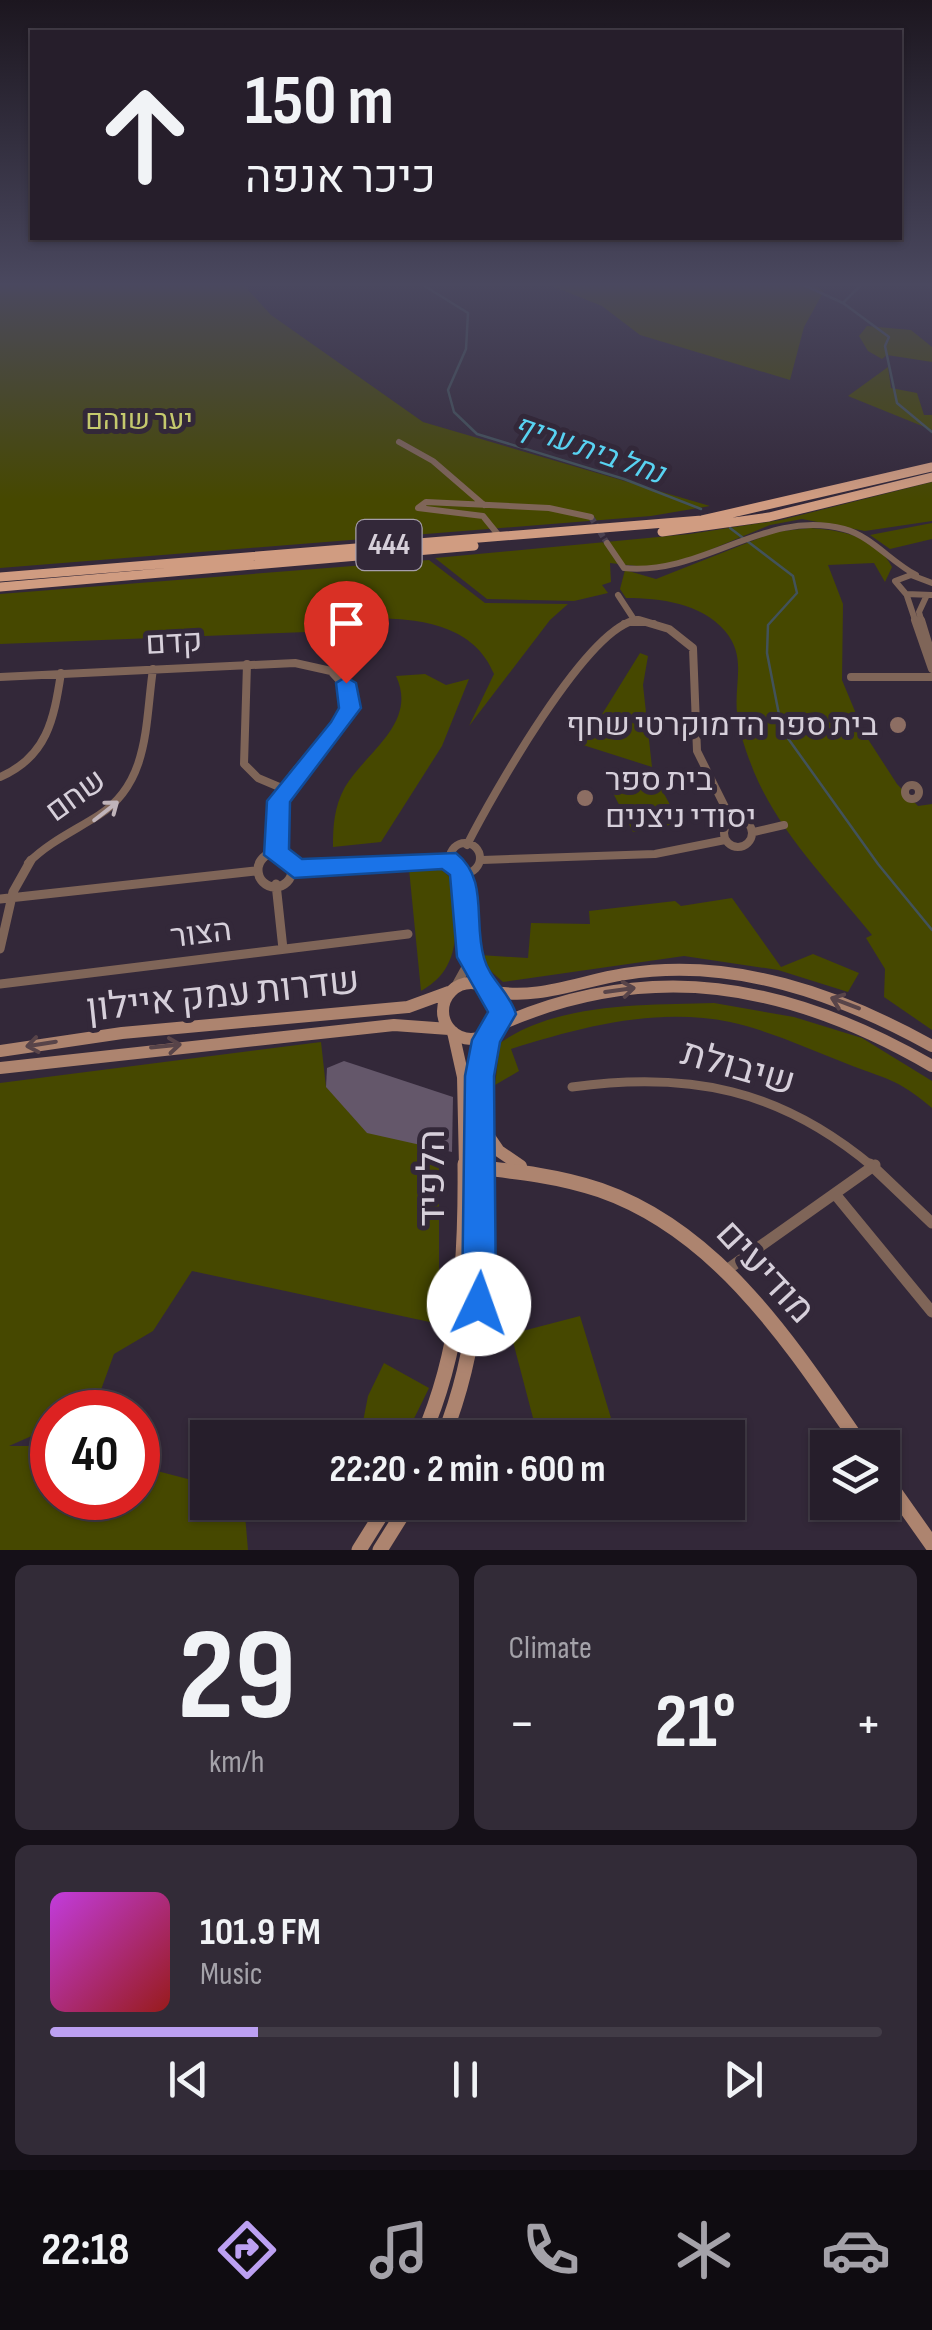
<!DOCTYPE html>
<html lang="en">
<head>
<meta charset="utf-8">
<style>
  :root { --surface:#261e2b; --page:#322b37; --text:#f1f3f6; --muted:#a4a2a9; --line:#423c47; --accent:#bca0f2 }
  body { margin:0; font-family:"Sofia Sans Condensed",Heebo,sans-serif; background:var(--page); color:var(--text); height:100vh; display:flex; flex-direction:column; font-size:38px; white-space:nowrap }
  * { box-sizing:border-box; margin:0 }
  p { font-size:32px; color:var(--muted) }
  .icon { flex:none; width:55px; height:55px; fill:none; stroke:currentColor; stroke-width:2; stroke-linecap:round; stroke-linejoin:round }
  .map { position:relative; height:1550px; overflow:hidden }
  .panel { display:flex; flex-direction:column; gap:15px; padding:15px; background:#151018; flex:1 }
  .panel>* { flex:none }
  .banner { position:absolute; left:30px; top:30px; width:872px; height:210px; border-radius:0px; box-shadow:0 2px 8px #0004,0 0 0 2px var(--line); background:#261e2b; color:var(--text); overflow:hidden }
  .tools { position:absolute; left:810px; top:1430px; display:grid; gap:20px }
  .tools a { display:grid; place-items:center; width:90px; height:90px; border-radius:0px; background:var(--surface); box-shadow:0 2px 8px #0004,0 0 0 2px var(--line); font-size:50px }
  .speed { position:absolute; left:30px; top:1390px; display:flex; gap:20px; font-size:50px; font-weight:700; text-align:center }
  .speed>* { display:grid; place-content:center; width:130px; height:130px; border-radius:50%; background:var(--surface); box-shadow:0 2px 8px #0004,0 0 0 2px var(--line); line-height:1 }
  .speed .limit { border:15px solid #d22; background:#fff; color:#111 }
  .pin { position:absolute; display:grid; place-items:center; width:85px; height:85px; color:#fff; margin:-102px -42px; border-radius:50% 50% 50% 0; rotate:-45deg; box-shadow:0 0 10px #0007 }
  .pin .icon { rotate:45deg }
  .me { position:absolute; width:110px; margin:-55px; rotate:3deg; stroke-linejoin:round; filter:drop-shadow(0 0 8px #0008) }
  .turn { display:flex; align-items:center; gap:35px; height:210px; padding:0 50px; font-size:45px }
  .turn .icon { width:130px; height:130px; stroke-width:2.5 }
  .turn b { display:block; font-size:70px; line-height:85px }
  .big { font-size:75px; font-weight:700; line-height:1.1 }
  .panel .card { flex:1; display:flex; flex-direction:column; justify-content:center; gap:15px; min-width:0; padding:0 35px; border-radius:15px; background:var(--page) }
  .panel .dial { align-items:center; gap:0 }
  .dial b { font-size:130px; line-height:1 }
  .song { display:flex; align-items:center; gap:30px }
  .cover { width:120px; height:120px; border-radius:15px; background:linear-gradient(135deg,hsl(290 70% 55%),hsl(0 70% 35%)) }
  .played { height:10px; border-radius:5px; background:linear-gradient(90deg,var(--accent) 25%,var(--line) 25%) }
  .keys { display:flex; justify-content:space-around; direction:ltr }
  .heat { display:flex; justify-content:space-between; align-items:center; font-size:55px; direction:ltr }
  .panel .tiles { flex:1; display:grid; gap:15px; grid-template-columns:1fr 1fr }
  .card:last-child { grid-column:span 2 }
  .trip { position:absolute; left:190px; top:1420px; width:555px; height:100px; border-radius:0px; background:var(--surface); box-shadow:0 2px 8px #0004,0 0 0 2px var(--line); font-weight:700; line-height:100px; text-align:center }
  .dock { display:flex; height:160px; justify-content:space-around; align-items:center; background:#0f0c11; color:var(--muted) }
  .dock .icon { width:70px; height:70px }
  .dock .active { color:var(--accent) }
  .dock b { font-size:45px; color:var(--text) }
  .map>svg:first-child { display:block }
  .green { fill:#464800 }
  .lines { fill:none; stroke-linecap:round; stroke-linejoin:round }
  .stream { stroke:#42525a; stroke-width:2.5 }
  .building { fill:#64576a }
  .street-tunnel { stroke:#4b4151; stroke-width:6; stroke-dasharray:6 2.5; stroke-linecap:butt }
  .street-far3 { stroke:#7f6558; stroke-width:6 }
  .street-far2 { stroke:#7f6558; stroke-width:8 }
  .street-far1 { stroke:#7f6558; stroke-width:9 }
  .street { stroke:#7f6558; stroke-width:11 }
  .secondary-far1 { stroke:#ad846f; stroke-width:12 }
  .secondary { stroke:#ad846f; stroke-width:15 }
  .primary { stroke:#d09c81; stroke-width:9 }
  .oneway { stroke:#c0b4ba }
  .oneway2 { stroke:#584449 }
  .route { fill:#1a73e8; stroke:#114b97; stroke-width:2.5 }
  .education-dot { fill:#8d6e63; stroke:#332839; stroke-width:4 }
  .labels { text-anchor:middle; dominant-baseline:central; stroke-width:10; stroke-linejoin:round; paint-order:stroke }
  .far-park-label { font-size:28px; fill:#c5c96d; stroke:#332839 }
  .far-water-label { font-size:30px; font-style:italic; fill:#58d2f1; stroke:#332839 }
  .shield { fill:#332839; stroke:#a59daa; stroke-width:2.5 }
  .shield-label { font-size:30px; font-weight:bold; fill:#d6cfda }
  .street-label { font-size:32px; fill:#d6cfda; stroke:#332839 }
  .poi-label { font-size:32px; fill:#d6cfda; stroke:#332839; text-anchor:end }
  .near-street-label { font-size:38px; fill:#d6cfda; stroke:#332839 }
</style>
</head>
<body>
<div class="map">
<svg width="932" height="1550" viewBox="0 0 932 1550">
  <rect width="100%" height="100%" fill="#332839"/>
  <path class="green" d="M0 282H241L271 315 423 422 710 506 651 516 0 568Z
    M542 282H807L824 291 804 327 790 380 640 335 602 306Z
    M867 326 911 330 932 347V362L887 355 882 359 868 351 859 336Z
    M888 367 891 388 917 393 924 415H932V430L848 396Z
    M932 482V521L865 531 802 519 770 525 664 569 610 563 611 582 602 585 608 593 574 601 487 599 435 558 690 534 781 520Z
    M932 523V539L890 549 870 535Z
    M810 528C840 530 877 536 892 567L885 582 874 563 828 565 843 604 842 680 864 733 897 784 918 806 932 804V1030L884 997 885 969 866 938 872 935C830 883 780 834 754 772 747 754 739 733 737 713 734 682 747 657 725 631 701 603 660 598 626 598L620 589 625 570 656 579 775 532Z
    M429 560 485 603 568 604 550 620 469 726 494 674C466 605 371 619 310 620L307 632 0 644V594Z
    M640 653 648 656 643 685 652 767 583 745Z
    M425 674 446 685 469 679 442 746 381 842 333 847C333 826 334 807 345 787 367 751 418 723 396 676Z
    M657 781 680 823 633 832 611 789Z
    M440 868 454 881C455 924 465 967 421 991L409 869Z
    M732 898 781 967 813 954 859 973 848 992 778 970 684 956 503 982 485 966 480 955 528 958 531 923 590 924 589 911 675 901 681 906Z
    M714 1003 794 1017 862 1038 932 1081V1108C895 1077 887 1080 845 1063 807 1048 770 1031 730 1022 656 1007 581 1027 511 1049L519 1071 495 1085 500 1043C558 1002 647 1005 714 1003Z
    M321 1042 326 1087 365 1124 439 1144V1324L192 1271 153 1331 114 1354 94 1409 52 1412V1427L9 1446H52V1498H138V1466L207 1484 208 1502 244 1503 248 1550H0V1083Z
    M580 1316 611 1418 538 1437 511 1334Z
    M384 1363 429 1388 405 1437H360L368 1396Z"/>
  <g class="lines">
    <path class="stream" d="M418 282 468 313 466 349 448 390 454 412 477 434 624 479 701 509
      M797 282 843 303 889 337 885 346 897 403 932 432
      M844 302 864 282
      M730 528 793 576 797 593 768 625 767 653 782 730 878 864 932 930"/>
  </g>
  <path class="building" d="M344 1061 453 1097 452 1152 367 1133 326 1087 327 1068Z"/>
  <g class="lines">
    <path class="street-tunnel" d="M591 517 607 543"/>
    <path class="street-far3" d="M399 442 433 461 484 505
      M500 537 483 516 418 508 426 502 549 508 591 517
      M607 543 624 568C704 576 765 508 844 529 871 536 891 562 916 575
      M932 583 911 575 895 581 906 594 932 595
      M618 595 635 621
      M907 596 916 623
      M624 623H654
      M922 623 919 612 926 597"/>
    <path class="street-far2" d="M639 620 669 629 693 648 697 751 732 821
      M915 620 932 669
      M921 620 932 656
      M247 664 244 764 258 778 284 789
      M0 677 295 663 331 671 351 693C341 740 295 756 279 798 272 816 275 837 276 855
      M851 677H932
      M0 777C47 757 54 719 61 673
      M905 792a7 7 0 1 1 14 0a7 7 0 1 1-14 0Z
      M724 833a14 14 0 1 1 28 0a14 14 0 1 1-28 0Z
      M754 832 784 825
      M450 858a15 15 0 1 1 30 0a15 15 0 1 1-30 0Z
      M467 845C491 798 587 626 637 620
      M482 860 655 854 725 840
      M28 863C49 842 74 831 99 815 150 782 145 723 153 669
      M391 863 447 860"/>
    <path class="street-far1" d="M258 870a17 17 0 1 1 34 0a17 17 0 1 1-34 0Z
      M295 868 439 860
      M462 871 470 957 487 989
      M276 884 283 949
      M0 899 255 871
      M0 949 13 892 31 860
      M0 984 408 934
      M454 989 469 962
      M572 1087C690 1071 780 1089 873 1167"/>
    <path class="street" d="M870 1164 932 1223
      M835 1194 932 1312
      M728 1269 875 1165"/>
    <path class="secondary-far1" d="M443 1011a28 28 0 1 1 56 0a28 28 0 1 1-56 0Z
      M490 991C538 1001 579 981 625 974 734 957 838 994 932 1046
      M495 1027C649 957 789 983 932 1066
      M453 1032 463 1077 465 1167
      M0 1051 122 1033 408 1007 449 992
      M0 1068 394 1025 449 1029
      M482 1126 499 1151 521 1166
      M465 1166 472 1167
      M478 1167 479 1079 492 1030"/>
    <path class="secondary" d="M465 1166C511 1171 556 1175 600 1190 721 1232 794 1349 863 1448
      M422 1438C461 1349 466 1260 465 1164
      M443 1438C481 1342 481 1265 478 1164
      M882 1474 932 1545
      M359 1550 389 1502
      M380 1550 410 1502"/>
    <path class="primary" d="M662 532 769 517 932 477
      M0 577 702 520 932 467
      M0 587 474 546"/>
  </g>
  <defs><path id="oneway-shaft" d="M-6 0H5M1.5-3L5.5 0L1.5 3" fill="none" stroke-width="1.6" stroke-linecap="round" stroke-linejoin="round" transform="scale(2.5)"/></defs>
  <use class="oneway" href="#oneway-shaft" transform="translate(106 811) rotate(-38)"/>
  <g class="oneway2">
    <use href="#oneway-shaft" transform="translate(620 990) rotate(-8)"/>
    <use href="#oneway-shaft" transform="translate(845 1003) rotate(-159)"/>
    <use href="#oneway-shaft" transform="translate(41 1044) rotate(171)"/>
    <use href="#oneway-shaft" transform="translate(166 1046) rotate(-6)"/>
  </g>
  <linearGradient id="sky" x2="0" y2="1"><stop stop-color="#1c161f"/><stop offset="0.57" stop-color="#4a485f"/><stop offset="1" stop-color="#4a485f" stop-opacity="0"/></linearGradient>
  <rect width="932" height="499" fill="url(#sky)"/>
  <path class="route" d="M346 677 356 683 361 708 290 802 289 849 302 859 456 853C489 879 473 921 484 958 490 980 509 991 516 1014L500 1042 494 1076 496 1304 491 1316 479 1321 467 1316 462 1304 465 1076 472 1040 488 1012 457 957 450 875 442 869 294 878 264 855 267 801 331 722 339 708 336 683Z"/>
  <g class="education-dot">
    <circle cx="898" cy="725" r="10"/>
    <circle cx="585" cy="798" r="10"/>
  </g>
  <g class="labels">
    <g class="far-park-label">
      <text x="139" y="420">יער שוהם</text>
    </g>
    <g class="far-water-label">
      <text transform="translate(589 450) rotate(19)">נחל בית עריף</text>
    </g>
    <rect class="shield" x="356.5" y="520" width="65" height="50" rx="8"/>
    <g class="shield-label">
      <text x="389" y="545">444</text>
    </g>
    <g class="street-label">
      <text transform="translate(174 643) rotate(-3)">קדם</text>
      <text transform="translate(76 796) rotate(-36)">שחם</text>
      <text transform="translate(201 934) rotate(-7)">הצור</text>
    </g>
    <g class="poi-label">
      <text x="878" y="725">בית ספר הדמוקרטי שחף</text>
      <text x="605" y="780" text-anchor="start">בית ספר<tspan x="605" dy="37">יסודי ניצנים</tspan></text>
    </g>
    <g class="near-street-label">
      <text transform="translate(223 995) rotate(-6)">שדרות עמק איילון</text>
      <text transform="translate(738 1068) rotate(16)">שיבולת</text>
      <text transform="translate(432 1178) rotate(-90)">הלפיד</text>
      <text transform="translate(765 1272) rotate(47)">מודיעים</text>
    </g>
  </g>
</svg>
<div class="tools">
<a><svg class="icon" aria-label="layers" viewBox="0 0 24 24"><path d="M12 4l9 5-9 5-9-5zM3 14l9 5 9-5"/></svg></a>
</div>
<div class="speed"><div class="limit">40</div></div>
<div class="pin" style="left:346px;top:683px;background:#d93025"><svg class="icon" aria-label="arrive" viewBox="0 0 24 24"><path d="M6 21V4h12l-3 4 3 4H6"/></svg></div>
<svg class="me" style="left:479px;top:1304px" viewBox="-20 -20 40 40"><circle r="19" fill="#fff"/><path d="M0-13L10 11 0 6-10 11z" fill="#1a73e8"/></svg>
<div class="trip">22:20 · 2 min · 600 m</div>
<div class="banner">
<div class="turn"><svg class="icon" aria-label="ahead" viewBox="0 0 24 24"><path d="M12 20V5M6 11l6-6 6 6"/></svg><div><b>150 m</b>כיכר אנפה</div></div>
</div>
</div>
<section class="panel">
<div class="tiles">
<div class="card dial"><b>29</b><p>km/h</p></div>
<div class="card"><p>Climate</p>
<div class="heat"><a>−</a><b class="big">21°</b><a>+</a></div>
</div>
<div class="card">
<div class="song"><i class="cover"></i><div><b>101.9 FM</b><p>Music</p></div></div>
<div class="played"></div>
<div class="keys"><svg class="icon" aria-label="previous" viewBox="0 0 24 24"><path d="M18 5L8 12l10 7zM5 5v14"/></svg><svg class="icon" aria-label="pause" viewBox="0 0 24 24"><path d="M8 5v14M16 5v14"/></svg><svg class="icon" aria-label="next" viewBox="0 0 24 24"><path d="M6 5l10 7-10 7zM19 5v14"/></svg></div>
</div>
</div>
</section>
<nav class="dock">
<b>22:18</b>
<svg class="icon active" aria-label="directions" viewBox="0 0 24 24"><path d="M12 3l9 9-9 9-9-9zM9 14v-3h6M13 9l2 2-2 2"/></svg>
<svg class="icon" aria-label="music" viewBox="0 0 24 24"><path d="M9 18V5l10-2v13"/><circle cx="6" cy="18" r="3"/><circle cx="16" cy="16" r="3"/></svg>
<svg class="icon" aria-label="phone" viewBox="0 0 24 24"><path d="M5 4h4l2 5-3 2q2 4 5 5l2-3 5 2v4C11 20 4 13 5 4z"/></svg>
<svg class="icon" aria-label="climate" viewBox="0 0 24 24"><path d="M12 3v18M4 7l16 10M4 17L20 7"/></svg>
<svg class="icon" aria-label="car" viewBox="0 0 24 24"><path d="M5 17H2v-5l4-1 3-4h7l3 4 3 1v5h-3M9 17h6M6 11h13"/><circle cx="7" cy="17" r="2"/><circle cx="17" cy="17" r="2"/></svg>
</nav>
</body>
</html>
